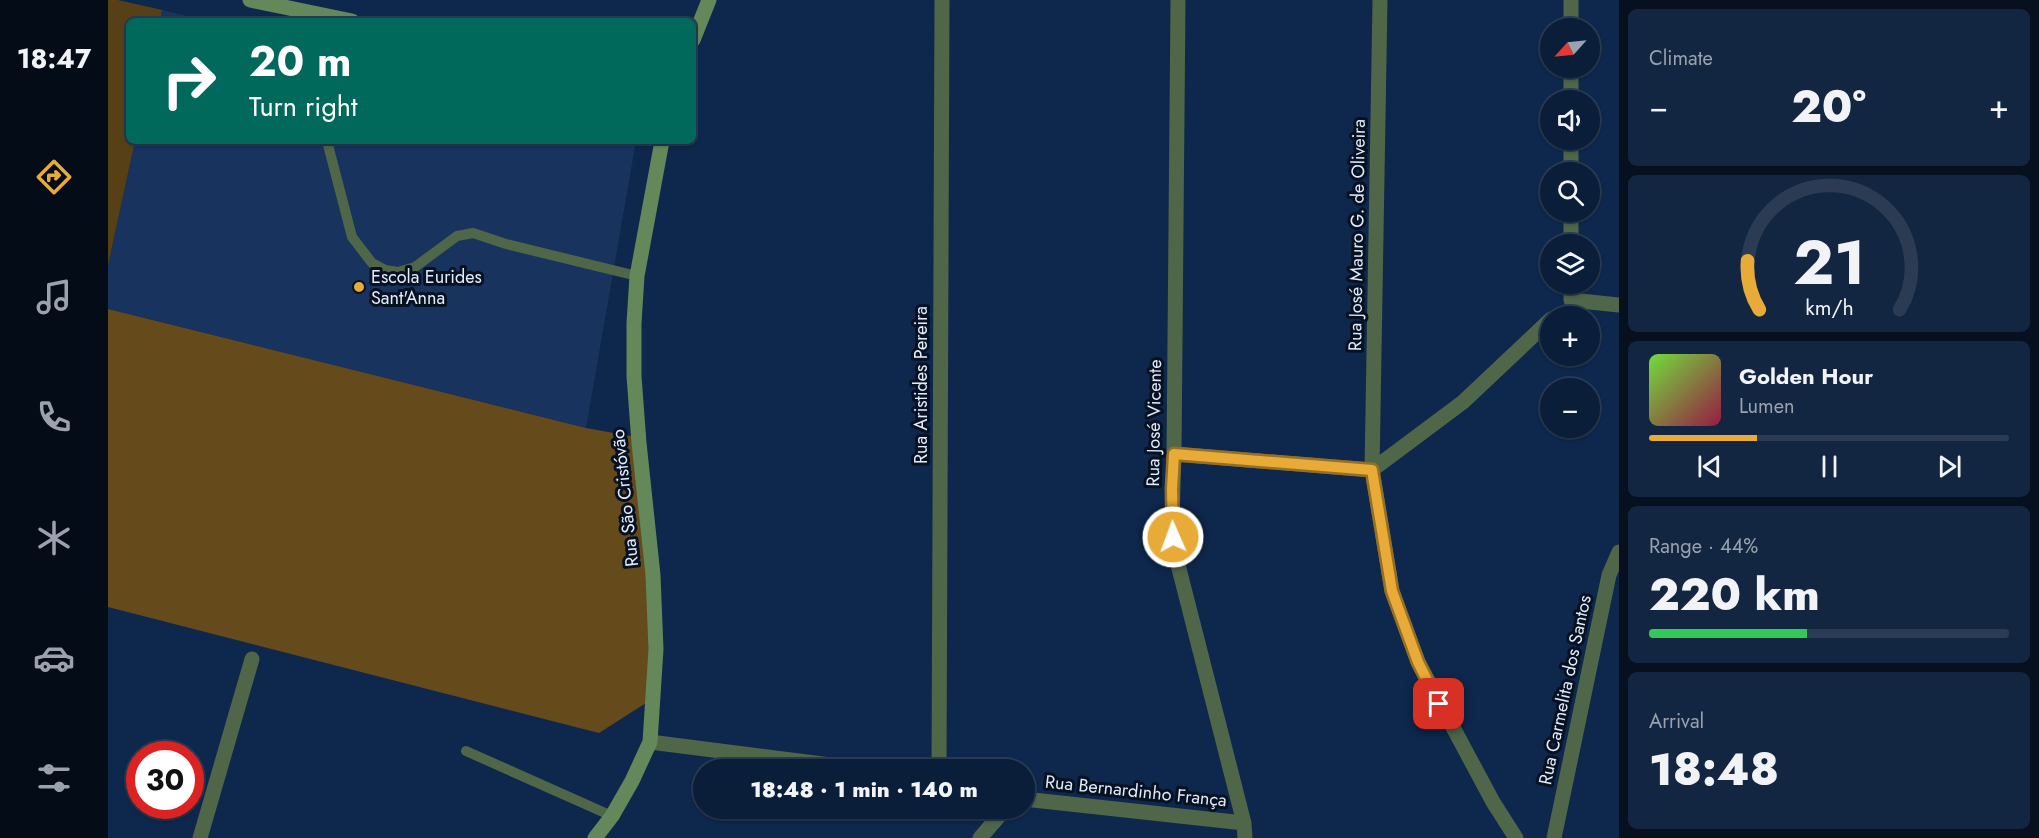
<!DOCTYPE html>
<html lang="en">
<head>
<meta charset="utf-8">
<style>
  :root { --surface:#0a1d39; --page:#132641; --text:#f1f3f6; --muted:#99a2ae; --line:#2a3b53; --accent:#e9ab38 }
  body { margin:0; font-family:Jost,sans-serif; background:var(--page); color:var(--text); height:100vh; display:flex; flex-direction:column; font-size:22px; white-space:nowrap }
  * { box-sizing:border-box; margin:0 }
  p { font-size:20px; color:var(--muted) }
  .icon { flex:none; width:33px; height:33px; fill:none; stroke:currentColor; stroke-width:2; stroke-linecap:round; stroke-linejoin:round }
  .map { position:relative; flex:1; overflow:hidden }
  .side { display:flex; flex-direction:column; gap:9px; padding:9px; background:#06101f; width:420px }
  .side>* { flex:none }
  .top-card { position:absolute; left:18px; top:18px; width:570px; height:126px; border-radius:9px; box-shadow:0 2px 4px #0004,0 0 0 2px var(--line); background:#00695c; color:#fff; overflow:hidden }
  .needle { width:39px; rotate:243deg }
  .buttons { position:absolute; left:1432px; top:18px; display:grid; gap:12px }
  .buttons a { display:grid; place-items:center; width:60px; height:60px; border-radius:50%; background:var(--surface); box-shadow:0 2px 4px #0004,0 0 0 2px var(--line); font-size:30px }
  .speed { position:absolute; left:18px; top:741px; display:flex; gap:12px; font-size:30px; font-weight:700; text-align:center }
  .speed>* { display:grid; place-content:center; width:78px; height:78px; border-radius:50%; background:var(--surface); box-shadow:0 2px 4px #0004,0 0 0 2px var(--line); line-height:1 }
  .speed .limit { border:9px solid #d22; background:#fff; color:#111 }
  .pin { position:absolute; display:grid; place-items:center; width:51px; height:51px; color:#fff; margin:-26px; border-radius:12px; box-shadow:0 3px 9px #0006 }
  .me { position:absolute; width:66px; margin:-33px; rotate:358deg; stroke-linejoin:round; filter:drop-shadow(0 0 4px #0008) }
  .turn { display:flex; align-items:center; gap:21px; height:126px; padding:0 24px; font-size:27px }
  .turn .icon { width:78px; height:78px; stroke-width:2.5 }
  .turn b { display:block; font-size:42px; line-height:51px }
  .big { font-size:45px; font-weight:800; line-height:1.1 }
  .side .tile { flex:1; display:flex; flex-direction:column; justify-content:center; gap:9px; min-width:0; padding:0 21px; border-radius:9px; background:var(--page) }
  .side .dial { align-items:center; gap:0 }
  .dial svg { height:156px; overflow:visible; fill:none; stroke:var(--line); stroke-width:7; stroke-linecap:round; text-anchor:middle }
  .dial text { fill:var(--text); stroke:none }
  .song { display:flex; align-items:center; gap:18px }
  .cover { width:72px; height:72px; border-radius:9px; background:linear-gradient(135deg,hsl(100 70% 55%),hsl(340 70% 35%)) }
  .played { height:6px; border-radius:3px; background:linear-gradient(90deg,var(--accent) 30%,var(--line) 30%) }
  .keys { display:flex; justify-content:space-around; direction:ltr }
  .heat { display:flex; justify-content:space-between; align-items:center; font-size:33px; direction:ltr }
  .charge { height:9px; border-radius:4px; background:linear-gradient(90deg,#34c759 44%,var(--line) 0) }
  .trip { position:absolute; left:585px; top:759px; width:342px; height:60px; border-radius:30px; background:var(--surface); box-shadow:0 2px 4px #0004,0 0 0 2px var(--line); font-weight:800; line-height:60px; text-align:center }
  main { display:flex; flex:1; min-height:0 }
  .tabs { display:flex; flex-direction:column; width:108px; justify-content:space-around; align-items:center; background:#040c17; color:var(--muted) }
  .tabs .icon { width:42px; height:42px }
  .tabs .active { color:var(--accent) }
  .tabs b { font-size:27px; color:var(--text) }
  .map>svg:first-child { display:block }
  .built { fill:#18345e }
  .green { fill:#584016 }
  .forest { fill:#654a1c }
  .lines { fill:none; stroke-linecap:round; stroke-linejoin:round }
  .lane { stroke:#4f6648; stroke-width:10 }
  .street { stroke:#4f6648; stroke-width:15 }
  .secondary { stroke:#648859; stroke-width:15 }
  .route-casing { stroke:#976f24; stroke-width:15 }
  .route { stroke:#e9ab38; stroke-width:10 }
  .poi-dot { fill:#e9ab38; stroke:#061121; stroke-width:2 }
  .labels { text-anchor:middle; dominant-baseline:central; stroke-width:6; stroke-linejoin:round; paint-order:stroke }
  .street-label { font-size:18px; fill:#e2ecfb; stroke:#061121 }
  .poi-label { font-size:18px; fill:#e2ecfb; stroke:#061121; text-anchor:start }
</style>
</head>
<body>
<main>
<nav class="tabs">
<b>18:47</b>
<svg class="icon active" aria-label="directions" viewBox="0 0 24 24"><path d="M12 3l9 9-9 9-9-9zM9 14v-3h6M13 9l2 2-2 2"/></svg>
<svg class="icon" aria-label="music" viewBox="0 0 24 24"><path d="M9 18V5l10-2v13"/><circle cx="6" cy="18" r="3"/><circle cx="16" cy="16" r="3"/></svg>
<svg class="icon" aria-label="phone" viewBox="0 0 24 24"><path d="M5 4h4l2 5-3 2q2 4 5 5l2-3 5 2v4C11 20 4 13 5 4z"/></svg>
<svg class="icon" aria-label="climate" viewBox="0 0 24 24"><path d="M12 3v18M4 7l16 10M4 17L20 7"/></svg>
<svg class="icon" aria-label="car" viewBox="0 0 24 24"><path d="M5 17H2v-5l4-1 3-4h7l3 4 3 1v5h-3M9 17h6M6 11h13"/><circle cx="7" cy="17" r="2"/><circle cx="17" cy="17" r="2"/></svg>
<svg class="icon" aria-label="filters" viewBox="0 0 24 24"><path d="M4 7h16M4 17h16"/><circle cx="9" cy="7" r="2"/><circle cx="15" cy="17" r="2"/></svg>
</nav>
<div class="map">
<svg width="1511" height="838" viewBox="0 0 1511 838">
  <rect width="100%" height="100%" fill="#0e274c"/>
  <path class="built" d="M54 10 100 21H52Z
    M27 141H528L478 428 0 309V265Z"/>
  <path class="green" d="M0 0H10L54 10 52 21H21V141H27L0 265Z"/>
  <path class="forest" d="M0 309 478 428 534 438 549 696 491 733 0 607Z"/>
  <g class="lines">
    <path class="lane" d="M219 141 244 237 264 263 277 270 290 272 307 267 349 236 365 233 398 244 529 276
      M358 751 504 816"/>
    <path class="street" d="M1070 0 1066 454 1064 520 1067 553 1136 823 1137 838
      M1272 0 1264 470 1284 591 1310 662 1385 802 1408 838
      M1463 28V0
      M1463 100V68
      M1463 172V140
      M1463 244V212
      M1463 300 1511 305
      M1463 300V284
      M1066 454 1264 470
      M1264 470 1355 402 1443 319
      M542 742 762 770
      M831 770 834 0
      M916 799 1136 823
      M92 838 144 659
      M872 838 898 808
      M1446 838 1501 575 1511 552"/>
    <path class="secondary" d="M142 0 244 21
      M585 40 601 0
      M487 838 504 816 524 781 542 742 548 649 545 575 531 443 526 376V323L529 276 554 141"/>
  </g>
  <g class="lines">
    <g class="route-casing">
      <path id="route" d="M1065 537 1064 489 1066 454 1264 470 1284 591 1310 662 1331 704"/>
    </g>
    <use href="#route" class="route"/>
  </g>
  <circle class="poi-dot" cx="251" cy="287" r="6"/>
  <g class="labels">
    <g class="street-label">
      <text transform="translate(1249 235) rotate(-89)">Rua José Mauro G. de Oliveira</text>
      <text transform="translate(813 385) rotate(-90)">Rua Aristides Pereira</text>
      <text transform="translate(1046 423) rotate(-89)">Rua José Vicente</text>
      <text transform="translate(517 498) rotate(-96)">Rua São Cristóvão</text>
      <text transform="translate(1457 690) rotate(-78)">Rua Carmelita dos Santos</text>
      <text transform="translate(1028 791) rotate(6)">Rua Bernardinho França</text>
    </g>
    <g class="poi-label">
      <text x="263" y="277">Escola Eurides<tspan x="263" dy="21">Sant'Anna</tspan></text>
    </g>
  </g>
</svg>
<div class="buttons">
<a><svg class="needle" viewBox="-14 -14 28 28"><path d="M0-13l5 13h-10z" fill="#e53935"/><path d="M0 13l5-13h-10z" fill="#99a2ae"/></svg></a>
<a><svg class="icon" aria-label="sound" viewBox="0 0 24 24"><path d="M4 9h4l5-4v14l-5-4H4zM17 9q2 3 0 6"/></svg></a>
<a><svg class="icon" aria-label="search" viewBox="0 0 24 24"><circle cx="10" cy="10" r="6"/><path d="M15 15l6 6"/></svg></a>
<a><svg class="icon" aria-label="layers" viewBox="0 0 24 24"><path d="M12 4l9 5-9 5-9-5zM3 14l9 5 9-5"/></svg></a>
<a>+</a>
<a>−</a>
</div>
<div class="speed"><div class="limit">30</div></div>
<div class="pin" style="left:1331px;top:704px;background:#d93025"><svg class="icon" aria-label="arrive" viewBox="0 0 24 24"><path d="M6 21V4h12l-3 4 3 4H6"/></svg></div>
<svg class="me" style="left:1065px;top:537px" viewBox="-20 -20 40 40"><circle r="17" fill="#e9ab38" stroke="#fff" stroke-width="3"/><path d="M0-11L8 9 0 5-8 9z" fill="#fff"/></svg>
<div class="trip">18:48 · 1 min · 140 m</div>
<div class="top-card">
<div class="turn"><svg class="icon" aria-label="right" viewBox="0 0 24 24"><path d="M7 20v-9h11M14 6l5 5-5 5"/></svg><div><b>20 m</b>Turn right</div></div>
</div>
</div>
<section class="side">
<div class="tile"><p>Climate</p>
<div class="heat"><a>−</a><b class="big">20°</b><a>+</a></div>
</div>
<div class="tile dial"><svg viewBox="0 0 100 80">
<path d="M14 69A42 42 0 1 1 86 69"/>
<path d="M14 69A42 42 0 0 1 8 44" stroke="#e9ab38"/>
<text x="50" y="56" font-size="32" font-weight="700">21</text>
<text x="50" y="72" font-size="11">km/h</text>
</svg></div>
<div class="tile">
<div class="song"><i class="cover"></i><div><b>Golden Hour</b><p>Lumen</p></div></div>
<div class="played"></div>
<div class="keys"><svg class="icon" aria-label="previous" viewBox="0 0 24 24"><path d="M18 5L8 12l10 7zM5 5v14"/></svg><svg class="icon" aria-label="pause" viewBox="0 0 24 24"><path d="M8 5v14M16 5v14"/></svg><svg class="icon" aria-label="next" viewBox="0 0 24 24"><path d="M6 5l10 7-10 7zM19 5v14"/></svg></div>
</div>
<div class="tile"><p>Range · 44%</p><b class="big">220 km</b><div class="charge"></div></div>
<div class="tile"><p>Arrival</p><b class="big">18:48</b></div>
</section>
</main>
</body>
</html>
